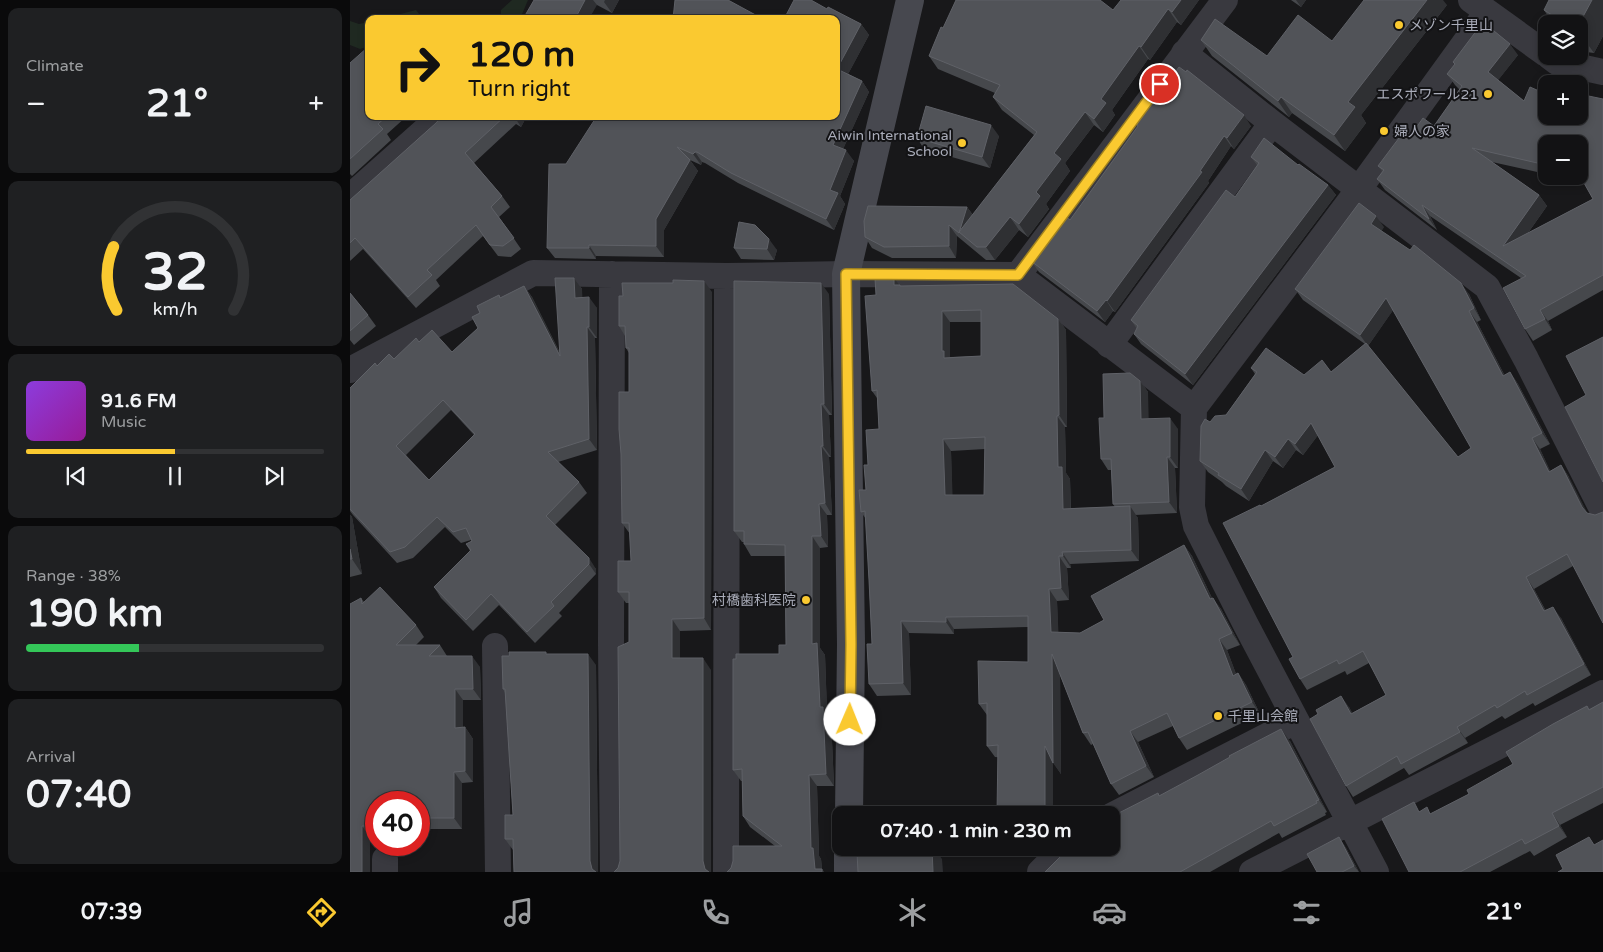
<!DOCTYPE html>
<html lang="en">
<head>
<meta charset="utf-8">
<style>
  :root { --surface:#121214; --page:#1f2022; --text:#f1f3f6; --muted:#9c9ea0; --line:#313234; --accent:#fac930 }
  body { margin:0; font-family:"Varela Round","Noto Sans JP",sans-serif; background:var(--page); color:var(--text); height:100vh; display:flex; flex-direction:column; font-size:19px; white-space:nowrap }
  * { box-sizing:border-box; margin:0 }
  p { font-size:16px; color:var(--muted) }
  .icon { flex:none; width:28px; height:28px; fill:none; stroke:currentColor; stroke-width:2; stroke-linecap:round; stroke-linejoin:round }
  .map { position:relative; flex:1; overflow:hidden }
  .side { display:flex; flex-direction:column; gap:8px; padding:8px; background:#0a0a0b; width:350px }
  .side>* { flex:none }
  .top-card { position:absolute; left:15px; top:15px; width:475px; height:105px; border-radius:10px; box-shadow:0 2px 8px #0003,0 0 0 1px var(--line); background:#fac930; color:#111; overflow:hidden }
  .fabs { position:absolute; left:1188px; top:15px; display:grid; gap:10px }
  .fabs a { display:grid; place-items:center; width:50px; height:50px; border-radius:10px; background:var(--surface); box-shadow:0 2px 8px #0003,0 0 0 1px var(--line); font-size:25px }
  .speed { position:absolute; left:15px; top:791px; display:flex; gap:10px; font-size:25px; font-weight:700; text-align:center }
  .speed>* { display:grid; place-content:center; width:65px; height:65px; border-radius:50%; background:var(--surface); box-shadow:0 2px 8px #0003,0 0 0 1px var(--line); line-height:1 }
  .speed .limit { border:8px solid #d22; background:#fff; color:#111 }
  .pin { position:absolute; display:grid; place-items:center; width:42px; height:42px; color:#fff; margin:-21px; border:2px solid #fff; border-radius:50%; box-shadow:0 1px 5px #0007 }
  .me { position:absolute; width:55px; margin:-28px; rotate:1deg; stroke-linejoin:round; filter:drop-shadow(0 0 4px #0008) }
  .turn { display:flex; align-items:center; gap:18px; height:105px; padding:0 20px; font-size:22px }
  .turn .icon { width:65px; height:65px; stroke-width:2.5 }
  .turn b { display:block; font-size:35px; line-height:42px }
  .big { font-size:38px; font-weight:700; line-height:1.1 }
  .side .tile { flex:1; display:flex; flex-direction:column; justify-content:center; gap:8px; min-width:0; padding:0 18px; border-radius:10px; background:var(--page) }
  .side .dial { align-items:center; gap:0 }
  .dial svg { height:130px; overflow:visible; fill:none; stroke:var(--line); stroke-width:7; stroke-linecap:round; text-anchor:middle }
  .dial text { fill:var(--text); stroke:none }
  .song { display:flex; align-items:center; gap:15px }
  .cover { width:60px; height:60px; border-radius:8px; background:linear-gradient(135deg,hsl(270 70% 55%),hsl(300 70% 35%)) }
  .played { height:5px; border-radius:2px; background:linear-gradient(90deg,var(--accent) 50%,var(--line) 50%) }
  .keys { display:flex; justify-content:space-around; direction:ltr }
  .heat { display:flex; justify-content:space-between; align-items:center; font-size:28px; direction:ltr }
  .charge { height:8px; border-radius:4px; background:linear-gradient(90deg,#34c759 38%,var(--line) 0) }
  .trip { position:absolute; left:482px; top:806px; width:288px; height:50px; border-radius:10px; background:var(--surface); box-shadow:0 2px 8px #0003,0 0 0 1px var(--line); font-weight:700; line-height:50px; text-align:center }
  .tab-bar { display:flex; height:80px; justify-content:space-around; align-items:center; background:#070708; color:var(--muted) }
  .tab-bar .icon { width:35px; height:35px }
  .tab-bar .selected { color:var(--accent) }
  .tab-bar b { font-size:22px; color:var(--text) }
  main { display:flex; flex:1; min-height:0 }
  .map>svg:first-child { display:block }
  .green { fill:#1f2921 }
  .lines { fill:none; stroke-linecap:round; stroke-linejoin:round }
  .street { stroke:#39393f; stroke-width:26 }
  .secondary { stroke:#47484f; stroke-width:28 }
  .wall { fill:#46484c; fill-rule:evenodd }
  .shaded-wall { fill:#2f3033 }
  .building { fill:#515358; stroke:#5f6167; fill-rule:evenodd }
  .route-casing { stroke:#a2831f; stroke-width:12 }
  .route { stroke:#fac930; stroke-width:9 }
  .poi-dot { fill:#fac930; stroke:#131315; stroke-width:2 }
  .labels { text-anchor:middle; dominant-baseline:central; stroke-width:4; stroke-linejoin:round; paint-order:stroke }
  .poi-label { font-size:14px; fill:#aaadba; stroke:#131315; text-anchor:start }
</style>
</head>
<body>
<main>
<section class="side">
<div class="tile"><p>Climate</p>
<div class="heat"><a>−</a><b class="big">21°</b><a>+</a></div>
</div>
<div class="tile dial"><svg viewBox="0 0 100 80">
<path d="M14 69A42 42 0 1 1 86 69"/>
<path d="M14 69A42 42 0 0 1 12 30" stroke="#fac930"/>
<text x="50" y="56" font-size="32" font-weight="700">32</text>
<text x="50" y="72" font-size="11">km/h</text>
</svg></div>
<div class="tile">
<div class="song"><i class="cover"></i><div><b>91.6 FM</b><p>Music</p></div></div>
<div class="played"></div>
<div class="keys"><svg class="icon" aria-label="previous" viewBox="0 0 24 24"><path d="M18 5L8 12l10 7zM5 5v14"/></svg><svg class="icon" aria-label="pause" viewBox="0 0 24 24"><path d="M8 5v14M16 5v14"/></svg><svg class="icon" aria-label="next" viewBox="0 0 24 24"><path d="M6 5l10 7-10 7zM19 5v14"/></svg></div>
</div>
<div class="tile"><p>Range · 38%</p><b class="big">190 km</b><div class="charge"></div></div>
<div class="tile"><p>Arrival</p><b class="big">07:40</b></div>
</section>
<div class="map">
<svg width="1253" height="872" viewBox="0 0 1253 872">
  <rect width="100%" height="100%" fill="#18181a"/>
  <path class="green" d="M162 0H178L170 19H151V10Z
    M66 10 73 19H31Z
    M0 21 9 24 19 22V46L10 49 0 45Z"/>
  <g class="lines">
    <path class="street" d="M1121 0 1196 54
      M834 53 922 123 1137 287 1176 359 1253 511
      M1199 56 1207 62 1253 72
      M0 197 91 116
      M262 274 261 643 263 872
      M668 275 875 0
      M759 345 922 123
      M0 370 183 273 377 276 496 274 668 275 844 408
      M145 646 148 872
      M761 816 946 721
      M35 859V872
      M376 872 377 276
      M690 872 714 848
      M902 872 1253 693
      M1026 872 896 625 846 526 842 507 844 408 1009 189 1137 12"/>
    <path class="secondary" d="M499 815 501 644 496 274 560 0
      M498 872V848"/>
  </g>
  <path class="wall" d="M184 0H269L262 13 247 5Z
    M771 0H849L831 25 827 22 800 60 798 59 762 110 765 115 753 132 744 125 715 163 720 171 696 204 699 209 678 237 669 230 645 260H636L607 236 606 258H542L522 248 515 237 617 207 623 215 684 135 652 110 643 97 645 93 588 69 579 56 593 28 763 10Z
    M941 0H956L951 7Z
    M1253 0V36L1244 53 1229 51V24L1200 19 1194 10Z
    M1097 5 1011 115 1016 123 995 151 942 113 939 117 862 56 851 40 917 56 982 41Z
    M477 9 511 24 519 35 498 74 512 81 519 92 493 149 504 161 490 196 495 204 484 230 388 183 355 163 352 162 351 165 340 160 348 171 314 230V257L246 256V259L205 258 197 248 216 164 486 116Z
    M1168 55 1148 80 1174 101 1196 116 1253 99V290L1198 321 1202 330 1183 341 1175 329 1171 278 1080 216 1087 230 1035 190 1027 179 1032 171 1028 166 1061 135 1084 126 1110 90 1105 85 1097 74 1105 65 1103 62ZM1196 144H1229V176H1205L1234 183 1243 199 1178 233 1197 206 1189 195 1142 162 1196 174Z
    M0 63 19 116H57L37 134 41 140 2 176 0 174Z
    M92 116H177L171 127 166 124 124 163 152 196 160 207 149 217 171 249 161 257 148 256 133 236 86 280 90 286 66 308 13 249 0 261V200L86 123Z
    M787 124 901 126 884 149 881 146 858 181 859 183 765 312 763 311 755 322 689 272 681 261 720 220 788 126Z
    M649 136 640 168 574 149 567 138Z
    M901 157 948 165 978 185 986 195 843 385 791 344 784 334 787 329 781 320 885 197 907 165Z
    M389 222 427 250 424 260 391 259 384 248Z
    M1034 227 1031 231 1119 294 1131 320 1127 322 1155 376 1160 372 1168 384 1200 444 1190 449 1200 471 1211 465 1219 477 1223 566 1184 589 1196 611 1211 618 1241 675 1185 706 1183 703 1155 719 1152 716 1115 738 1118 743 1059 775 1054 768 1003 797 996 786 999 707 1002 713 1036 695 1019 663 997 675 995 671 957 690 950 679 943 657 911 506 985 467 968 435 953 455 946 450 933 468 923 461 899 501 876 486 872 482 858 472 850 461 860 422 876 415 905 374 901 368 954 375 981 372 1015 344 953 300 945 289ZM1043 310 1121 448 1108 457 1018 346Z
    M224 278 232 289V298L247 308V338H245L247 450 208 462 229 482 237 493 205 525 246 569V574L209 613 212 616 185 643 149 605 123 631 91 598 84 587 120 551 116 544 122 541 121 540 111 543 95 527 63 558 47 563 3 515 0 511V388L27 366 44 359 69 342 102 352 128 328 130 313 149 295 151 298 174 286 182 297 209 351ZM101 410 124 435 79 480 56 455Z
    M549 285 551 286 708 319 716 330 717 427H715L716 473 720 479 721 508 765 507 763 504 761 470H758L751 459 754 418 790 381 798 392V418L828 429V468H825L827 513 785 515 788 518 789 561 720 564 721 568H717L719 600 707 601 708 632 730 633 754 620 834 545 842 556 862 598 871 609 890 645 877 650 886 674 888 673 896 685 910 714 837 750 829 738 823 726 788 742 804 777 769 795 761 784 743 744 741 745 733 733 710 675 711 774 703 762 645 757 637 746V715L629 704 678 662V627L604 629V634L559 633 561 695 527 696 519 684 522 644 519 580 516 519 511 512 516 490 518 465 529 429 527 398 522 391 526 295ZM600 322H631V356L600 357ZM635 449 634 495H602L601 451Z
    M362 292 361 630 330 631V658L361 670V872L268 868 270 861 279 642V603H276L268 592 281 561 280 534 272 523 279 392V353L276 348 275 336 269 326Z
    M0 293 18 315 26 326 4 345 0 340Z
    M479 294 482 415H479L481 457H479L482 515H477L478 547 470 548V648L475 655 477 712 481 718 484 786H467L469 856 471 859 472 869 474 872H377L425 846 400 827 393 816 392 781H391L383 770 429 654 436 645 435 556H401L394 544V542H392L384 531Z
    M0 515 2 517 12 574 0 577Z
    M11 598 14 602 66 625 74 637 66 645H90L97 656 130 667 131 700H113V727H115L123 739V782L112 783V829H69V802H26V837H20L0 872Z
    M198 654 246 665 248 872H164L163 850 155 839 163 815 155 693 153 689Z
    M1253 702V803L1210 825 1217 837 1184 856 1180 851 1140 872H1059L1070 811 1081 814 1119 794 1163 764 1237 706 1239 709Z
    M940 741 977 812 975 813 976 815 932 838 929 833 860 872H695L810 795Z
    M989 837 996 848 1009 872H967Z
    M651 848H693L688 852H654Z"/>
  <path class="shaded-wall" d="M235 0H243L247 5 239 19H225Z
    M255 0H269L262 13 254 2Z
    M831 0H849L831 25 822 12Z
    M946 0H956L951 7Z
    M1077 0H1093L1097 5 1011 115 1016 123 995 151 984 135 998 102Z
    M1242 0H1253V36L1244 53 1229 32V24Z
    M818 9 827 22 800 60 791 47Z
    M511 24 519 35 495 80 487 69Z
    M1160 44 1168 55 1146 83 1138 72Z
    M789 46 798 59 762 110 765 115 753 132 744 119 751 99Z
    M512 81 519 92 490 156 483 145Z
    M931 97 942 113 939 117 928 101Z
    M735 112 744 125 715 163 720 171 696 204 699 209 678 237 669 224 686 192 704 153Z
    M894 115 901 126 884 149 877 138Z
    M164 116H177L171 127Z
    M641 125 649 136 640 168 632 157Z
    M874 136 881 146 858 181 859 183 765 312 757 301 850 171Z
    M496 150 504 161 490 196 495 204 484 230 476 219 480 190Z
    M345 152 352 162 351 165 343 154Z
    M340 160 348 171 314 230V257L306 246V219Z
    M978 185 986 195 843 385 835 374Z
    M1189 195 1197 206 1161 257 1153 246Z
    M1072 205 1080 216 1087 230 1079 219Z
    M617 207 625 218 609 232Z
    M1026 216 1034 227 1029 235 1021 224Z
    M660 217 669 230 645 260 636 247Z
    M599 225 607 236 606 258 599 246Z
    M419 239 427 250 424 260 417 249Z
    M239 245 246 256V259L239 248Z
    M224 278 232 289 233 309 225 298Z
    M544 278 550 286V285L558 296 544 285Z
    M354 281 362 292 361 630 354 618Z
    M471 283 479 294 482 415 474 404Z
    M1111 283 1119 294 1131 320 1124 308Z
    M174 286 182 297 217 367 210 356Z
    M239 297 247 308V338L239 327Z
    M1036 298 1044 309 1018 346 1010 335Z
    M756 300 763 311 755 322 747 311Z
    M1190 310 1198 321 1202 330 1195 319Z
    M592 311 600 322V361L594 358 592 351Z
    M1119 311 1127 322 1161 388 1153 376Z
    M708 319 716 330 717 427 709 415Z
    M237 327 245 338 247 450 239 439Z
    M1160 372 1168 384 1200 444 1192 433Z
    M790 381 798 392 799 430 791 419Z
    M471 404 479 415 481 457 473 446Z
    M707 416 715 427 716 473 720 479 721 520 713 509 708 467Z
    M820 418 828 429V468L820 457Z
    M961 423 969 434 953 455 945 444Z
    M1182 438 1190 449 1206 483 1199 472Z
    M593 439 601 451 603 507 595 495Z
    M938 439 946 450 933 468 925 457Z
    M471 446 479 457 482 515 475 503Z
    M915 450 923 461 899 501 891 489Z
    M817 457 825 468 827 513 819 502Z
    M1211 465 1219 477 1240 518 1232 507Z
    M469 504 477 515 478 547 471 536Z
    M780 506 788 518 789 561 781 550Z
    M0 515 2 517 12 574 2 559 0 549Z
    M462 536 470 548V648L475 655 477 712 481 718 484 786 476 774 462 644Z
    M834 545 842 556 868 611 860 599Z
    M712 552 720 564 721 568 713 556Z
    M709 556 717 568 719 600 711 588Z
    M239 558 246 569V574L239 564Z
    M1176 577 1184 589 1202 623 1194 611Z
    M699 589 707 601 709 644 701 632Z
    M863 598 871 609 890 645 882 633Z
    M1203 607 1211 618 1241 675 1234 664Z
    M596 617 604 629V634L596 622Z
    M322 619 330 631V669L322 658Z
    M551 621 559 633 561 695 553 683Z
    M869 639 877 650 891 687 883 676Z
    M238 654 246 665 248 872H245L242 869 240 861Z
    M702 654 710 665 711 774 703 763Z
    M122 656 130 667 131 700 123 689Z
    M353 658 361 670V872H358L355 869 353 861Z
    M888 673 896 685 910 714 902 702Z
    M105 689 113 700V739L105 728Z
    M991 696 999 707 1009 725 1001 714Z
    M115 727 123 739V782L115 771Z
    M1107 727 1115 738 1118 743 1110 732Z
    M931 729 940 741 977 812 969 800Z
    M780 731 788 742 804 777 796 766Z
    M695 746 703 757V815H695Z
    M104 772 112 783V829L104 818Z
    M459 775 467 786 469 856 471 859 472 869 474 872H466L465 869 461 848Z
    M1202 813 1210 825 1217 837 1209 826Z
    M12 826 20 837V872H12Z
    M989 837 996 848 1009 872 1004 866Z
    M582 848H584L592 859 593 872H583Z"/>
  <path class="building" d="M184 0H235L225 19H173Z
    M325 0H378L413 19H323Z
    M444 0H461L477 9 478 7 511 24 487 69 512 81 483 145 496 150 480 190 488 193 476 219 381 173 347 152H345L343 154 327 147 340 160 306 219V246L239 245V248H197L199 164H216L247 116H486V19H434Z
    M606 0H750L763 10 771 0H831L822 12 818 9 791 47 789 46 751 99 756 103 744 119 735 112 704 153 711 159 686 192 690 196 669 224 660 217 636 247H627L609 232 687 132 643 97 650 85 579 56 591 27 593 28Z
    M1014 0H1077L998 102 1005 107 984 135 931 97 928 101 851 40 865 19 917 56 948 15 982 41Z
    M1199 0H1242L1229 24H1197L1202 15 1194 10Z
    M1133 22 1160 44 1138 72 1174 101 1180 87 1196 94V116H1229V94L1253 99V275L1190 310 1195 319 1175 329 1153 288 1176 276 1072 205 1079 219 1027 179 1034 170 1028 166 1055 130 1061 135 1073 118 1084 126 1112 86 1097 74 1105 64 1103 62ZM1196 144H1229V174L1243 199 1153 246 1189 195 1122 148 1196 165Z
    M18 47 19 48V116H37L28 124 33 129 0 159V63Z
    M829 67 836 72 837 70 894 115 877 138 874 136 850 171 852 172 757 301 756 300 747 311 681 261 715 216 720 220 788 126 787 124Z
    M576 106 641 125 632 157 567 138Z
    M92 116H155L115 153 152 196 141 207 164 238 153 246 140 245 126 225 77 270 82 275 58 297 5 238 0 243V200L86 123Z
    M914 138 948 165 949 164 978 185 835 374 784 334 788 326 781 320 876 190 885 197 909 163 901 157Z
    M1009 203 1026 216 1021 224 1060 250 1064 245 1111 283 1124 308 1119 311 1153 376 1160 372 1192 433 1182 438 1199 472 1211 465 1232 507 1237 513 1245 515 1253 512V623L1217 554 1176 577 1194 611 1203 607 1234 664 1177 695 1175 691 1147 708 1145 705 1107 727 1110 732 1051 764 1047 756 996 786 960 719 968 714 966 710 991 696 1001 714 1036 695 1013 651 989 664 987 660 950 679 939 659 943 657 873 523 910 505 911 506 985 467 961 423 945 444 938 439 925 457 915 450 891 489 868 475 869 473 850 461 851 426 855 419 860 422 865 416 876 415 907 372 901 368 916 348 954 375 972 360 981 372 1016 343 1108 457 1121 448 1036 298 1010 335 945 289Z
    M518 206 617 207 609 233 599 225V246L534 247 515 237 514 221Z
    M389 222 405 225 419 239 417 249 384 248Z
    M205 278H224L225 298 239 297V327H237L239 439 198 452 229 482 196 516 239 558V564L201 602 204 606 177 632 141 594 116 620 84 587 121 550 116 544 122 541 116 528 103 532 87 517 55 547 40 552 0 509V388L25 363 27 366 39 354 44 359 66 338 69 342 82 330 102 352 128 328 122 317 130 313 127 306 149 295 150 298 174 286 210 356ZM93 400 125 434 79 480 46 446Z
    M525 278H544V285H550V286L663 284 708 319 709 415 707 416 708 467H712L713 509 780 506 781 550 712 552 713 556H709L711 588 699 589 701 632 730 633 754 620 741 596 834 545 860 599 863 598 882 633 869 639 883 676 888 673 902 702 829 738 817 713 780 731 796 766 761 784 738 732 733 733 702 654 703 763 695 746V815H647L648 745 637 746V703L629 704 628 661 678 662V616L596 617V622L551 621 553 683 519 684 517 644H522L519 580 515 511 511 512 509 490H516L514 465H518L516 430 529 429 527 390 522 391 515 296 526 295ZM631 310V356L594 358V351H592V311ZM635 437 634 495H595L593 439Z
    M323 280 354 281V618L322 619V658H353V861L355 869 359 872H264L268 868 270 861 268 647 279 642V592H268V561H281L279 523H272L271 454 269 429V392H279V348H276L275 326H269V296H273L272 283H323Z
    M384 281 471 283 474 404H471L473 446H471L475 503 469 504 471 536H462V644L467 643 470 707H473L476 774 459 775 461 848H463L465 869H472V872H377L381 868 383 861V846H432L393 816 392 769 383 770V659H386V654H429V645H436L435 545 394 544V531H384Z
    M0 293 18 315 0 331Z
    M1253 337V482L1215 407 1236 395 1216 356Z
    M780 373 790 381 791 419 820 418V457H817L819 502 763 504 761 459H751L749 418H754L753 374Z
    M0 549 2 559H0Z
    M30 587 66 625 46 645H90L79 656H122L123 689H105V728L115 727V771L104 772V818H69V802H26V826H12V872H0V604L11 598 12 604Z
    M159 652H196V654H238L240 861 242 869 246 872H164L163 839H155V815H163L155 689H153L152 656H159Z
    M1253 702V787L1202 813 1209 826 1175 844 1172 839 1110 872H1059L1032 819 1064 802 1069 812 1077 807 1080 814 1119 794 1117 790 1163 764 1156 752 1203 724 1237 706 1239 710Z
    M931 729 969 800 966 801 967 803 924 826 921 821 830 872H695L719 848H761V817L808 793 809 796 848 775 880 757 879 756Z
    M989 837 1004 866 992 872H967L957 854Z
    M1239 837 1244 845 1253 840V872H1208L1213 869 1206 855Z
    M523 848H582L583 872H508L507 852 523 851Z"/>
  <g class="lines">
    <g class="route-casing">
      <path id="route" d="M500 720 501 644 496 274 668 275 810 84"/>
    </g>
    <use href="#route" class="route"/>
  </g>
  <g class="poi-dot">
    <circle cx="1049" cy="25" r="5"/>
    <circle cx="1138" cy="94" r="5"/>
    <circle cx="1034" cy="131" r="5"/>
    <circle cx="612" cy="143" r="5"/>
    <circle cx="456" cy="600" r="5"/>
    <circle cx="868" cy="716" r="5"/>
  </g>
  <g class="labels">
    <g class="poi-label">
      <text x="1059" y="25">メゾン千里山</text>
      <text x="1128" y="94" text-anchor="end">エスポワール21</text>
      <text x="1044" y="131">婦人の家</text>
      <text x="602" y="135" text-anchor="end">Aiwin International<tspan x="602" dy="16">School</tspan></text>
      <text x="446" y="600" text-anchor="end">村橋歯科医院</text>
      <text x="878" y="716">千里山会館</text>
    </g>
  </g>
</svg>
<div class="fabs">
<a><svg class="icon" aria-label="layers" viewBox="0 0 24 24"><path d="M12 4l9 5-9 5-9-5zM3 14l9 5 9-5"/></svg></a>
<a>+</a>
<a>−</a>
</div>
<div class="speed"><div class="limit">40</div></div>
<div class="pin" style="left:810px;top:84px;background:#d93025"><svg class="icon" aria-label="arrive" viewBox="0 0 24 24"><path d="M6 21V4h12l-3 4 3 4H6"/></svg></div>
<svg class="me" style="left:500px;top:720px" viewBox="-20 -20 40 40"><circle r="19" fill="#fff"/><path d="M0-13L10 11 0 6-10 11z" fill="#fac930"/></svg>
<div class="trip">07:40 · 1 min · 230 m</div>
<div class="top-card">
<div class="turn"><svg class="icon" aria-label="right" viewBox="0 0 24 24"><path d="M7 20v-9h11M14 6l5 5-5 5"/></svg><div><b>120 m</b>Turn right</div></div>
</div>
</div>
</main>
<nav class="tab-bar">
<b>07:39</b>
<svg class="icon selected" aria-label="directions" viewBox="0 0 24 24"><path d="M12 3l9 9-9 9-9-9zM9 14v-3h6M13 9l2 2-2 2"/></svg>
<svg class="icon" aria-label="music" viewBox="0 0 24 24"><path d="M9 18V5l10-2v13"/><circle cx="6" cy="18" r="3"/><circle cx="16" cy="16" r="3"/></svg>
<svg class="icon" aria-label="phone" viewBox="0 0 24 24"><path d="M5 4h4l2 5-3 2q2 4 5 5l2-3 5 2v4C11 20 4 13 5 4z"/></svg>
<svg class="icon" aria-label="climate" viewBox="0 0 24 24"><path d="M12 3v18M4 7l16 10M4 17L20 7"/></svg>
<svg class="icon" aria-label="car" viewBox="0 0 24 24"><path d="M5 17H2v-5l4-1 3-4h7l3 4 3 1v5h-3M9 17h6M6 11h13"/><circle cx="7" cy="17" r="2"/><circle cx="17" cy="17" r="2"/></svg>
<svg class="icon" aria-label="filters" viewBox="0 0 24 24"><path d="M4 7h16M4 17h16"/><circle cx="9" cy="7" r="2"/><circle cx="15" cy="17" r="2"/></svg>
<b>21°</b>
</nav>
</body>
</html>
